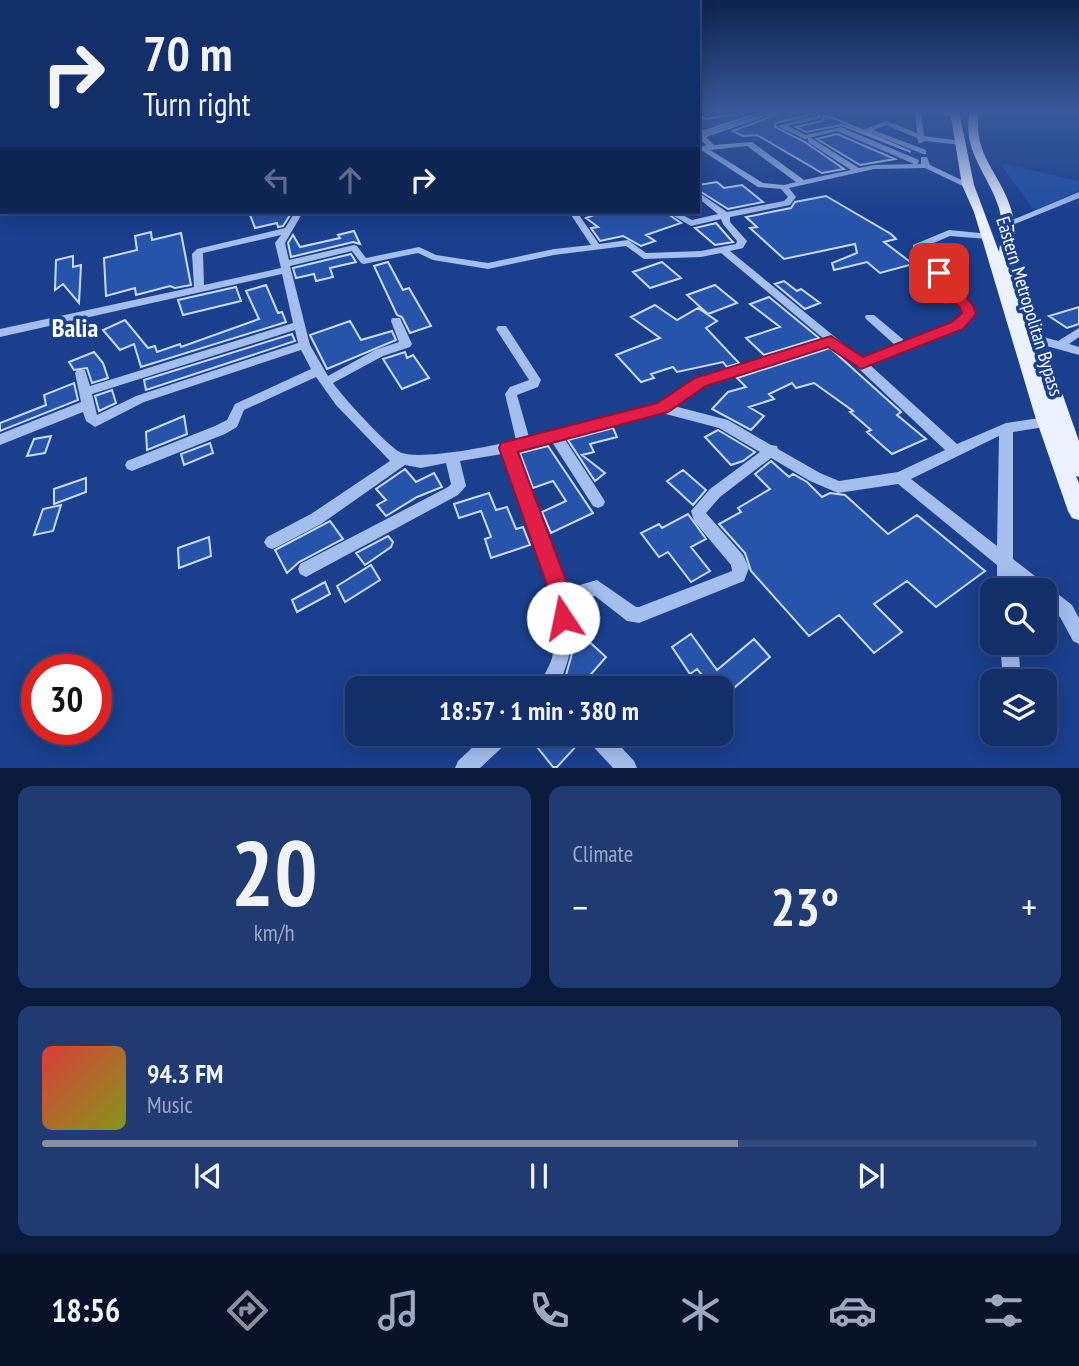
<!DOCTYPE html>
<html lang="en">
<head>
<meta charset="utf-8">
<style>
  :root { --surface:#132f6a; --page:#203b72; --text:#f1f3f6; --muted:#9da9c1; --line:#324a7e; --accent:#8c9099 }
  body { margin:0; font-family:"PT Sans Narrow",sans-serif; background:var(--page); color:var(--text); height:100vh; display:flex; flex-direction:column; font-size:26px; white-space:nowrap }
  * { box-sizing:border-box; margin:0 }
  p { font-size:23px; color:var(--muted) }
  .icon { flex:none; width:38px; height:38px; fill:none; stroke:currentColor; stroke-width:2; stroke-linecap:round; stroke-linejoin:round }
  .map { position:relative; height:768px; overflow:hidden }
  .drawer { display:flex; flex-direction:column; gap:18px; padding:18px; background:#0a1a3a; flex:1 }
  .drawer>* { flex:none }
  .guide { position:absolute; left:0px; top:0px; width:700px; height:214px; box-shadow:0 4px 18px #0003,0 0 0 2px var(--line); background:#132f6a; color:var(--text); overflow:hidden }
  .buttons { position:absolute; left:980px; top:578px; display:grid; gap:14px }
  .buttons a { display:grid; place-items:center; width:77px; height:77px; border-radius:14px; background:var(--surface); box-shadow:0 4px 18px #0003,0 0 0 2px var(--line); font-size:35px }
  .speed { position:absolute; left:21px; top:654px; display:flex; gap:14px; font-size:35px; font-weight:700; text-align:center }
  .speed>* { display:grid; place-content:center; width:91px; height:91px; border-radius:50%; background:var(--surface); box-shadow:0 4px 18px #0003,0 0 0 2px var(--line); line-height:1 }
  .speed .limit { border:10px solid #d22; background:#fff; color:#111 }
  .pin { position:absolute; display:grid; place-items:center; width:60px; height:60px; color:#fff; margin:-30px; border-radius:14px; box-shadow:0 4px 10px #0006 }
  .me { position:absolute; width:77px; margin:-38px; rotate:349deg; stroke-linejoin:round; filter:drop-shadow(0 0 5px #0008) }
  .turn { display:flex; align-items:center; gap:24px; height:147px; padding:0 28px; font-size:32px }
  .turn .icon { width:91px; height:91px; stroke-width:2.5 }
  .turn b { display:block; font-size:49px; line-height:60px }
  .lanes { display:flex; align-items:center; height:66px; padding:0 28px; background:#0003; justify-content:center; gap:35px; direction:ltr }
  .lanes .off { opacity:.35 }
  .big { font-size:52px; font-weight:600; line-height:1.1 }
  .drawer .card { flex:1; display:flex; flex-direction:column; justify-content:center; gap:10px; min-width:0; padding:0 24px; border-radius:14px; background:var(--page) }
  .drawer .dial { align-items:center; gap:0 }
  .dial b { font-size:91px; line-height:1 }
  .song { display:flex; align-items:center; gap:21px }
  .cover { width:84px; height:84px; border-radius:10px; background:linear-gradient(135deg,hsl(0 70% 55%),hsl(70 70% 35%)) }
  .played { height:7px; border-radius:4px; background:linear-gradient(90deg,var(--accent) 70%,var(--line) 70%) }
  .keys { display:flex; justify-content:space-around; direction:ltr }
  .heat { display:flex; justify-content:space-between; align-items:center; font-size:38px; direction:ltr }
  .drawer .tiles { flex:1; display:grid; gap:18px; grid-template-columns:1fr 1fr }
  .card:last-child { grid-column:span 2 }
  .trip { position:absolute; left:345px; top:676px; width:388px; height:70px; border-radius:14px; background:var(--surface); box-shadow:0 4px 18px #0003,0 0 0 2px var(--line); font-weight:600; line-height:70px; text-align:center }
  .tabs { display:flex; height:112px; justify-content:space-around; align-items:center; background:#08132a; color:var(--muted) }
  .tabs .icon { width:49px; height:49px }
  .tabs .on { color:var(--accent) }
  .tabs b { font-size:32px; color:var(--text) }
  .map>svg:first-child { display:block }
  .green { fill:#214fa6 }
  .building { fill:#2754ab; stroke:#cadbfa; stroke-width:2 }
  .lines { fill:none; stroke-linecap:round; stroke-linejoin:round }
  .minor { fill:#a4beee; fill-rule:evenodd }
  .major { fill:#ecf1ff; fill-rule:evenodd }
  .route { fill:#e11d48; stroke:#92132f; stroke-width:2 }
  .labels { text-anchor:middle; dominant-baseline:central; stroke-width:7; stroke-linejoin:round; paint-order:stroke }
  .street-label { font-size:19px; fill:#fff; stroke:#193f8d }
  .district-label { font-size:26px; font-weight:bold; fill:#fff; stroke:#193f8d }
</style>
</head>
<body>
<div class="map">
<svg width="1079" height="768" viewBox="0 0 1079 768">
  <rect width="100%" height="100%" fill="#193f8d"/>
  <path class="green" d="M1000 163 1079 181V191L1034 210Z"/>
  <path class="building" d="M755 111H766L698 133V115L706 119Z
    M785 111 817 113 776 123 775 127 805 142 844 169 822 173 757 135 743 136 733 131Z
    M824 116 836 119 911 152 842 125 806 132 796 127 822 121Z
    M837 134 895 159 860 165 817 139Z
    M717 182 724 188 742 185 763 202 728 209 698 190V185Z
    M826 196 891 234 896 239 884 242 913 264 880 273 867 262 834 270 832 263 857 253 855 244 784 259 750 228 757 227 746 217 791 208 795 202Z
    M249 212H292L283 226 278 227 277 223 255 228Z
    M602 212H665L681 223 646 235 655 241 641 246 623 236 600 241 591 228 598 227 586 218Z
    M716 223 731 240 733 242 715 245 695 228Z
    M354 231 360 244 353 242 291 257 288 243 293 235 300 247 340 238 338 235Z
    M151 232 152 240 181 233 191 285 175 288 170 286 136 295 135 288 106 296 104 258 137 250 135 236Z
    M351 254 356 262 330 268 333 277 316 281 314 274 296 278 293 268Z
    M73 256V267L81 265 79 303 63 284 55 290 56 260Z
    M388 262 403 290 409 288 431 326 410 333 402 317 397 315 374 266Z
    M662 262 681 278 650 288 633 272Z
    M784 281 797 291 801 289 820 303 805 309 775 284Z
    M266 285 278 313 282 312 286 322 141 367 134 344 120 350 103 330 125 320 148 348 155 346 157 352 180 344 181 347 259 319 246 291Z
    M715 285 737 303 708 314 687 295Z
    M236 287 241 301 183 315 178 300Z
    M769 297 819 338 764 355 746 338 780 327 750 304Z
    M655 305 677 320 698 308 717 321 706 328 739 363 727 367 723 362 677 372 673 367 651 374 654 378 641 382 616 355 660 338 631 317Z
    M1079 307V324L1067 328 1049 316Z
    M350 321 361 340 392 331 396 340 327 369 310 335Z
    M292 334 295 341 146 390 144 380Z
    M830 348 901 412 897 415 926 439 892 454 867 432 871 430 850 412 853 411 814 383 796 388 792 383 769 394 774 399 749 407 764 416 751 430 712 409 728 392 746 387 737 378Z
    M94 352 103 363 108 378 92 383 87 368 74 370 69 362Z
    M405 352 407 358 413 355 429 378 402 389 383 359Z
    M74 383 78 400 0 431V423L46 405 44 395Z
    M112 390 116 403 99 411 95 396Z
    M184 416 187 434 147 450 146 432Z
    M613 428 617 437 590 444 594 452 582 455 605 473 595 481 568 440Z
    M718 430 755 452 743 461 731 465 705 437Z
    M51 436 45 453 27 456 34 439Z
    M210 443 213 453 184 465 181 454Z
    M548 446 593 513 551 533 542 512 566 501 553 481 533 488 520 453Z
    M771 461 789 477 793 474 807 482 822 497 830 493 845 495 888 534 917 515 985 571 936 607 907 581 874 604 902 632 874 653 839 615 809 636 751 571 745 553 719 524 741 512 738 508 770 489 755 474Z
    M405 469 416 482 434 473 442 487 417 497 386 516 377 505 386 500 376 489Z
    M683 470 706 490 693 505 667 481Z
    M86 478V492L54 504V489Z
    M489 493 496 510 507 507 516 529 523 527 530 545 491 558 485 539 491 537 481 511 459 518 454 504Z
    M61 505 53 531 34 535 43 509Z
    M688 514 706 539 691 547 710 571 691 582 668 552 659 557 641 533 659 524 662 528Z
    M330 521 343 539 299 562 287 573 275 550Z
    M388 536 393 542 391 547 365 565 356 553Z
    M209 537 211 556 179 568 178 548Z
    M371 565 380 580 345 602 337 586Z
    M325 582 330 594 297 612 292 600Z
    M691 634 717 670 754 639 770 657 721 699V688H713L697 669 690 674 672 647Z
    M584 637 606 657 579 688 566 675 573 650Z
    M526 733H571L579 743 557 767H553Z"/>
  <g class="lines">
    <path class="minor" d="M774 111H782L706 137 714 145 752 142 804 180 851 170 808 142V138H811L859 168 874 165 914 164 837 131 805 139 777 126 819 115 821 116V118L788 126 806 135 841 127 919 160 918 164H921V157H927L930 165 972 185 965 187 925 168 874 169 789 188 796 197 790 205 730 217V222L747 241 743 248 730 251 862 359 895 345 866 319 865 317 866 315H874L905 341 962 318 964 314 962 308 913 249V245L949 230 990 234V238L987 239 950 236 922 248 972 307 974 314 970 322 870 365 957 444 1006 423 1046 417 1051 418 1053 422 1051 426 1013 432V559L1072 605 1079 618V644L1073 641 1060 617 1045 604V590H1027L1013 578V590H997V565L898 484 838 493 810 481 771 458 720 497 706 513 743 555 749 568 744 581 639 623 627 621 595 596 569 604C573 639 573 655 557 688H538C542 678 549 668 552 658 567 593 523 515 502 454L460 461 466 486 458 495 306 577 300 574 298 569 300 564 448 487 451 484 446 463 421 468 405 465 321 524 277 547 272 549 267 547 264 542 267 537 311 514 390 461 336 405 316 377 244 410 237 427 225 434 137 469 132 471 127 469 125 465 127 461 215 426 227 420 235 404 311 369 301 350 144 402 95 427 86 421 83 412 0 445V434L81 402 75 373 77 370H85L90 386 293 323 282 274 0 337V329L194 287 192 254 197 249 285 228 295 212H303L285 243 289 260 354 245 357 246 366 258 419 247 436 255 488 263 554 249 591 245 569 212H577L599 244 628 240 646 253 701 251 736 244 737 241 723 224 721 219 691 226 667 212H677L692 220 718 214 698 198V192L727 212 784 201 788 197 781 189 758 187 698 148 706 145 698 137 703 132ZM747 146 796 182 784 185 763 183 710 150ZM281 235 275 243 281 268 204 285 203 253ZM626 246 644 259 701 257 721 253 824 339 697 379 658 404 529 437 517 395 538 387 541 380 506 326H498L496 329 529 380 510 387 505 394 516 440C493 446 423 460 402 453 391 450 342 396 333 383L383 356 410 347 412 344 400 318H392L391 321 399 342 375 350 328 376 310 345 290 266 352 251 361 263 364 264 418 253 433 260 488 269 554 255ZM295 330 298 343 136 396 97 415 92 394ZM831 345 857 367 945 450 898 472 839 481 820 473 778 449 777 446 771 445 728 420 674 406 705 385ZM662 413 719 428 760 452 710 489 691 511 694 521 731 565 732 571 639 607H636L597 580 566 589 549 536 515 451 552 442 593 506 598 508 603 506 605 502 603 498 564 438ZM999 436 997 546 911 479Z
      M915 111H921L924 136 962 141 966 143 962 145 925 141 921 143H918L917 138 886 125 873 130 926 150V154H923L863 130 886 121 917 133Z
      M925 111H941L956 114 953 116Z
      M0 118H2V122H0Z
      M0 128H2L0 133Z
      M0 159H2V163H0Z
      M1079 192V198L1012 225 1009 226 1005 223Z
      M1079 328V337L1069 344 1079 347V355L1025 340 1023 337 1029 333 1058 341Z
      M1000 642H1018L1021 681H1003Z
      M488 733H513L510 740 480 768H455L458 761Z
      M584 733H608L634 761 637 768H613L587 740Z
      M1007 733H1027L1024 745 1017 748 1010 745Z"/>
    <path class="major" d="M950 111H959L974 185 999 252C1001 237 1003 222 999 208 988 173 961 150 970 111H979C972 155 1000 172 1011 209 1016 224 1014 239 1013 254L1079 441V477L1076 476 1079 483V520L1072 518 1068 511 1035 416 974 212 962 185Z"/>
  </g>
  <linearGradient id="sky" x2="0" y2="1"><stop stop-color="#0e234e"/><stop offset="0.51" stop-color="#38589a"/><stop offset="1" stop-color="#38589a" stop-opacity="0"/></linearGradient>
  <rect width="1079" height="218" fill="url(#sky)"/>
  <path class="route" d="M934 270H943L972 304 976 314 963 329 861 369 828 347 706 386 668 412 518 452 572 597 574 618 571 625 563 629 555 625 551 597 499 448 501 443 657 403 695 378 831 336 863 357 952 322 962 313 960 308 934 276Z"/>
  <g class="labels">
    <g class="street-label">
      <text transform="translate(1030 306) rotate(73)">Eastern Metropolitan Bypass</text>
    </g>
    <g class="district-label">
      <text x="75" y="327">Balia</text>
    </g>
  </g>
</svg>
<div class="buttons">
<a><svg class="icon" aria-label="search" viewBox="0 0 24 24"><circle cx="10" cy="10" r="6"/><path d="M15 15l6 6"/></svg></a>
<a><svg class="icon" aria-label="layers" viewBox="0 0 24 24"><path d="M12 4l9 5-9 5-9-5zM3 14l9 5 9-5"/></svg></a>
</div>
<div class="speed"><div class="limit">30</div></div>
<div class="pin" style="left:939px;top:273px;background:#d93025"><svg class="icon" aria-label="arrive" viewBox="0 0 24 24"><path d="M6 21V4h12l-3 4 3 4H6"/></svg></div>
<svg class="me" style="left:563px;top:618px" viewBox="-20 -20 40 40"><circle r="19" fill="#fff"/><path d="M0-13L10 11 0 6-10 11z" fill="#e11d48"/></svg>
<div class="trip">18:57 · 1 min · 380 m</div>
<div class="guide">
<div class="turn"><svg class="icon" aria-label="right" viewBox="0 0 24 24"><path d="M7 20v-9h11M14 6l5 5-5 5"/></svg><div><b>70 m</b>Turn right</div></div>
<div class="lanes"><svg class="icon off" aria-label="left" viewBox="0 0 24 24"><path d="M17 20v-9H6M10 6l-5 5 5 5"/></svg><svg class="icon off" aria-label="ahead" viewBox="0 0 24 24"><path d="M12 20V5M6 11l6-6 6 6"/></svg><svg class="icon" aria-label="right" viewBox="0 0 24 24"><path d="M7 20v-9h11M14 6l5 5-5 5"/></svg></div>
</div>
</div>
<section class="drawer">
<div class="tiles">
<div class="card dial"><b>20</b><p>km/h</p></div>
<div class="card"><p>Climate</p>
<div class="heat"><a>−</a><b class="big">23°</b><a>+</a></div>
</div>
<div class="card">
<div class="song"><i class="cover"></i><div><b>94.3 FM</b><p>Music</p></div></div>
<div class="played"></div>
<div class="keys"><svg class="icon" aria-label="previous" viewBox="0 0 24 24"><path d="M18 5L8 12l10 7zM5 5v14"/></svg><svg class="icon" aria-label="pause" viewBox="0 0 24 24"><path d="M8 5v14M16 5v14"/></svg><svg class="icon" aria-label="next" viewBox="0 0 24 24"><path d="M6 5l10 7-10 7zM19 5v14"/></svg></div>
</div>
</div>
</section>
<nav class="tabs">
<b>18:56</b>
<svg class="icon on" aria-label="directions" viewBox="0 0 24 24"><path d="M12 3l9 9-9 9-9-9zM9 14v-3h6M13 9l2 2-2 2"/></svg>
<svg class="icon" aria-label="music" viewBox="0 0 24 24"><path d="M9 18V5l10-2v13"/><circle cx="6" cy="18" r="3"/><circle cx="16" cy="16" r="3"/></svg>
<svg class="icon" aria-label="phone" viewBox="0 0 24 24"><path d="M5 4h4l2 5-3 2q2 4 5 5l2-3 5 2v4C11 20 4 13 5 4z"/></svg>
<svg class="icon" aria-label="climate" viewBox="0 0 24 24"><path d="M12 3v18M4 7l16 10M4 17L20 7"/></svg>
<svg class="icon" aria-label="car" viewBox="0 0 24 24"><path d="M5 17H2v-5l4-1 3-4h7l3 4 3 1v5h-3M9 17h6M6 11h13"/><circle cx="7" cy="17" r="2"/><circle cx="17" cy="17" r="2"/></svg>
<svg class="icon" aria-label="filters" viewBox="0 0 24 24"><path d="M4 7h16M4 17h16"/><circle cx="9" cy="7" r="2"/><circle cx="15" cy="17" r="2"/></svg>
</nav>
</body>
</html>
